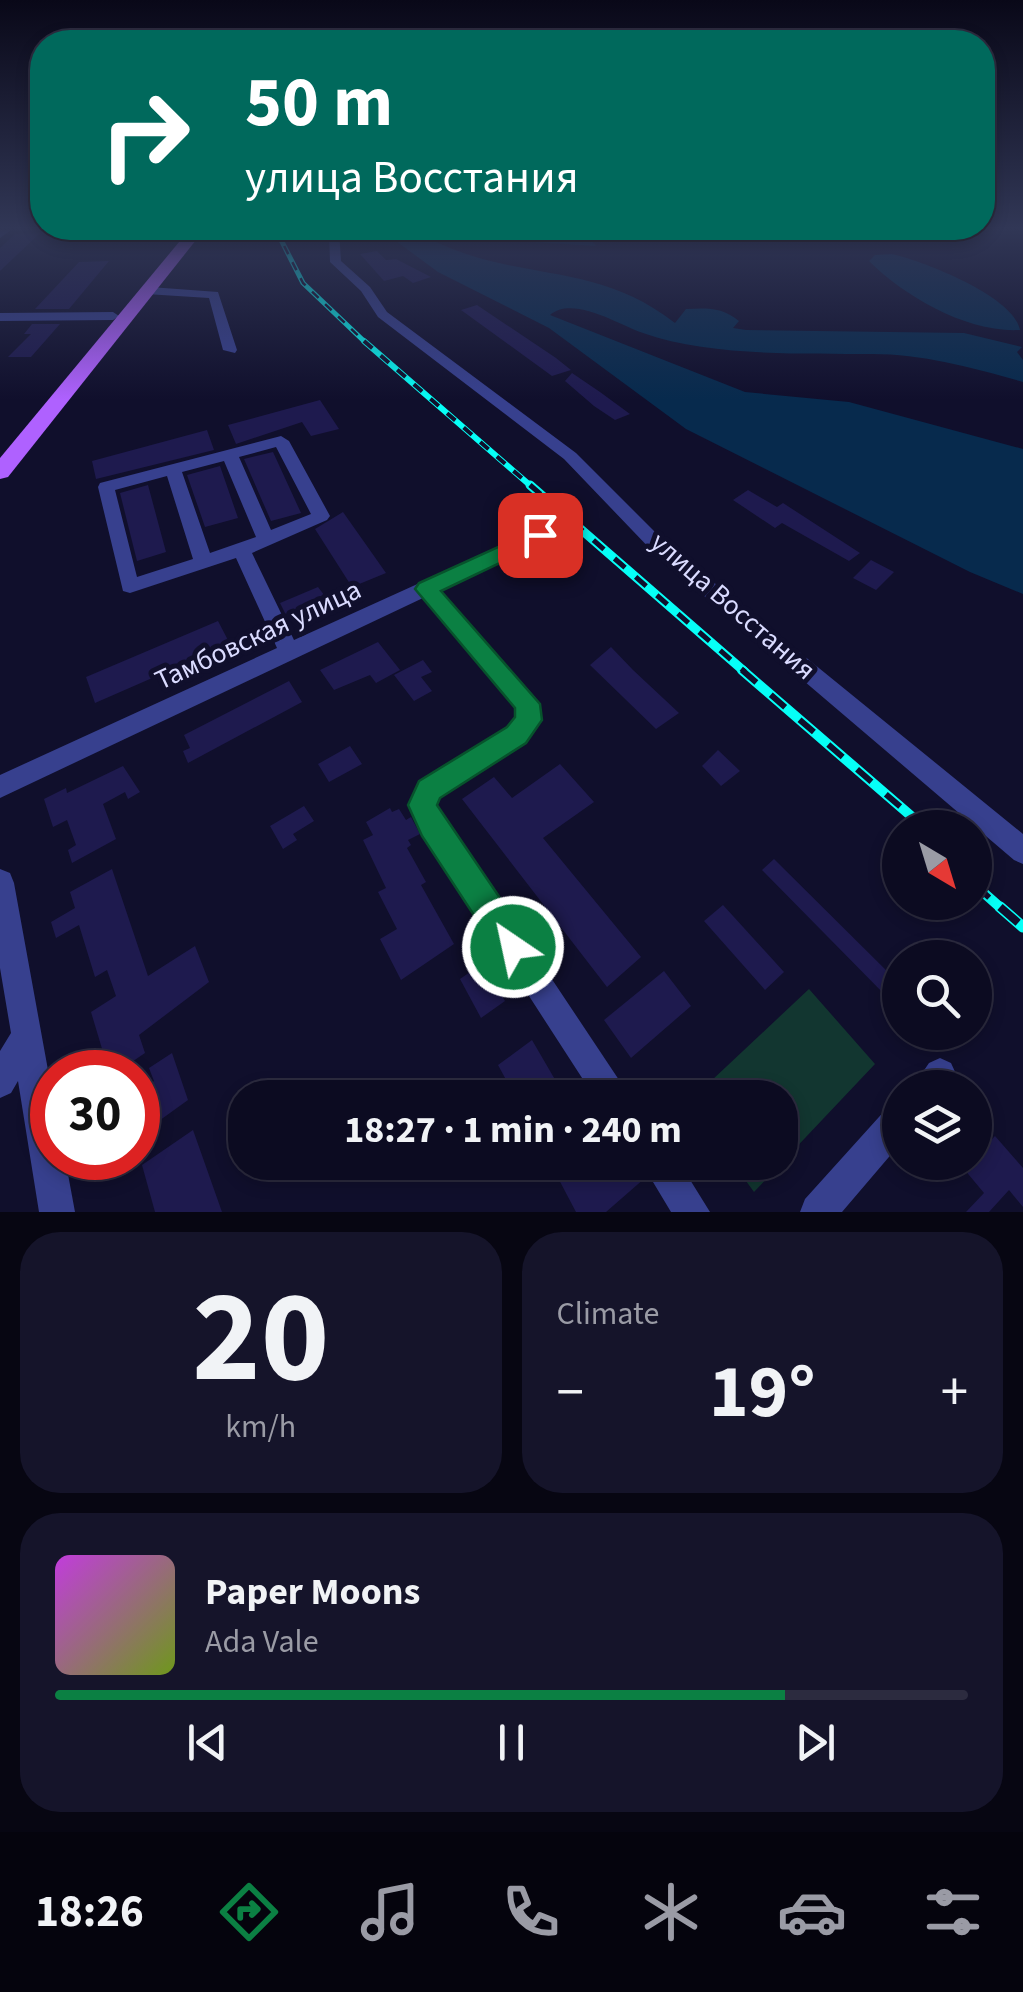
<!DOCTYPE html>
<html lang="en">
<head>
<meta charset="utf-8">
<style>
  :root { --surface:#0c0b21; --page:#15142a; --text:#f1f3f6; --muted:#9a9ba5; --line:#2c2b3f; --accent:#0b8043 }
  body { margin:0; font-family:"Source Sans 3",sans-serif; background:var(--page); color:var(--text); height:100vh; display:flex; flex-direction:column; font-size:38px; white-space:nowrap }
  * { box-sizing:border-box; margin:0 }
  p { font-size:32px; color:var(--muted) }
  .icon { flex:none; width:55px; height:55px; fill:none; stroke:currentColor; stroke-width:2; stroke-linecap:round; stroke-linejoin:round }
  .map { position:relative; height:1212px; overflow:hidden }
  .side { display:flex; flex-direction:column; gap:20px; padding:20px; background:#070612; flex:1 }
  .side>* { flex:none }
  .hud { position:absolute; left:30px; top:30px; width:965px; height:210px; border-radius:40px; box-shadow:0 5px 15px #0003,0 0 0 2px var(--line); background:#00695c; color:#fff; overflow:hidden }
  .needle { width:65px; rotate:142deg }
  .fabs { position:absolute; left:882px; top:810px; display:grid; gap:20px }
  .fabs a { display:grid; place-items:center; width:110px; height:110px; border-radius:50%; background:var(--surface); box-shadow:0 5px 15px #0003,0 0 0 2px var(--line); font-size:50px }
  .speed { position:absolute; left:30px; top:1050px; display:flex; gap:20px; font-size:50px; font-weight:700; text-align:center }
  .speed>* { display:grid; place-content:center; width:130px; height:130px; border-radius:50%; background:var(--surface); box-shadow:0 5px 15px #0003,0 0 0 2px var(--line); line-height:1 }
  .speed .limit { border:15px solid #d22; background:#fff; color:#111 }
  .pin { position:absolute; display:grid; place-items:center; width:85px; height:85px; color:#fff; margin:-42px; border-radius:20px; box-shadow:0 5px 15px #0006 }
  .me { position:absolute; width:110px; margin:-55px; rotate:326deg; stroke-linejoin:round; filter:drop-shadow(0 0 8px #0008) }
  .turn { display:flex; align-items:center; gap:35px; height:210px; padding:0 50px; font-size:45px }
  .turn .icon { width:130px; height:130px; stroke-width:2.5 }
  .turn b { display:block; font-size:70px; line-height:85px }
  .big { font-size:75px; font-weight:700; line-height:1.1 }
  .side .tile { flex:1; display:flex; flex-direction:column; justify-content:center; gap:15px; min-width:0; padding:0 35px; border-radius:40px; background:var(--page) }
  .side .dial { align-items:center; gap:0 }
  .dial b { font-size:130px; line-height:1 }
  .song { display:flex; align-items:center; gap:30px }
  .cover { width:120px; height:120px; border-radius:15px; background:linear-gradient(135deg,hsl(290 70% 55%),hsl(80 70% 35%)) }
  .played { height:10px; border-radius:5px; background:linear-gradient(90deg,var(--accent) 80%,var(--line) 80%) }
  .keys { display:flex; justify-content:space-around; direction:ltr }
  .heat { display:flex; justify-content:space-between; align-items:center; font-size:55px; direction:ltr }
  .side .tiles { flex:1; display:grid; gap:20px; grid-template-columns:1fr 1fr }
  .tile:last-child { grid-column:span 2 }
  .trip { position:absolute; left:228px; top:1080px; width:570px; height:100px; border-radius:40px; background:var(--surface); box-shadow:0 5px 15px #0003,0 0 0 2px var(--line); font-weight:700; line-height:100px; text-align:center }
  .dock { display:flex; height:160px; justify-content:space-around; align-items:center; background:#05040d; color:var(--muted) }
  .dock .icon { width:70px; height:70px }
  .dock .current { color:var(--accent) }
  .dock b { font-size:45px; color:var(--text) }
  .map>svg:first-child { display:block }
  .green { fill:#123630 }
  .water { fill:#072a4d }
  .building { fill:#1e1a4e }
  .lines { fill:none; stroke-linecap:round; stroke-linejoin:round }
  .minor { fill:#37408e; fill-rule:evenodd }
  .major { fill:#af61ff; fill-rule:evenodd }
  .rail-far4-casing { stroke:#06fff7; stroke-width:5 }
  .rail-far3-casing { stroke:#06fff7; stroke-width:6 }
  .rail-far2-casing { stroke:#06fff7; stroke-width:9 }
  .rail-far1-casing { stroke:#06fff7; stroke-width:10 }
  .rail-casing { stroke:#06fff7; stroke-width:11 }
  .rail-far4 { stroke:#100f2c; stroke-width:2.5; stroke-dasharray:9; stroke-linecap:butt }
  .rail-far3 { stroke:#100f2c; stroke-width:4; stroke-dasharray:11; stroke-linecap:butt }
  .rail-far2 { stroke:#100f2c; stroke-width:5; stroke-dasharray:14; stroke-linecap:butt }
  .rail-far1 { stroke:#100f2c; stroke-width:6; stroke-dasharray:19; stroke-linecap:butt }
  .rail { stroke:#100f2c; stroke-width:8; stroke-dasharray:24; stroke-linecap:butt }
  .route { fill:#0b8043; stroke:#07532c; stroke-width:2.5 }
  .labels { text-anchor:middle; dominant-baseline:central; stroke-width:10; stroke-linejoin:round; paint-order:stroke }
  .street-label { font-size:28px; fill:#dadbff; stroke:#100f2c }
</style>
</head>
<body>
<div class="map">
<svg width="1023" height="1212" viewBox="0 0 1023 1212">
  <rect width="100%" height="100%" fill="#100f2c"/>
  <path class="green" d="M809 989 875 1064 754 1192 733 1163 780 1162V1098L694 1097Z"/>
  <path class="water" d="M381 230H432L436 242C521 282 596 261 675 323L686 309C707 308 722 307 739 321L733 328 746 330 964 333 1022 347 1017 352 1023 360V382C974 368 923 354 872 354 802 353 711 357 643 333 619 325 573 295 550 315L745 392 849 402 1023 449V594L970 572 686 429 549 328 438 272Z
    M499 230H583L596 246 533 242Z
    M892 254C923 261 1014 296 1020 330 968 333 905 297 869 261L875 255Z"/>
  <path class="building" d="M40 233 0 271V248L15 234Z
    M377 251 386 260 396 259 431 277 413 283 403 276 384 281 360 254Z
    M109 261 69 309H35L79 262Z
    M477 305 556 358 571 370 552 376 461 310Z
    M32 324H60L31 357H8L31 334H24Z
    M572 373 600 392 630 414 615 420 594 406 565 381Z
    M320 400 339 429 311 436 302 422 236 444 228 425Z
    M207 430 214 450 96 479 92 461Z
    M273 452 301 513 271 521 244 459Z
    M220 466 238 518 205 527 187 475Z
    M148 485 166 552 137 561 120 493Z
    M748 490 777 507 783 503 860 553 849 561 782 523 775 528 733 500Z
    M343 512 386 573 352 587 315 529Z
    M871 560 894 572 876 590 853 578Z
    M318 587 331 604 289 621 280 603Z
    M218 621 230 644 95 703 86 677Z
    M378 642 400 670 376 683 370 675 334 690 320 670Z
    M611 647 633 670 679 713 656 729 590 665Z
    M423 660 432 672 421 677 432 691 414 701 394 675Z
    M289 681 302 702 188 763 183 751 190 748 184 735Z
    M350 746 362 764 329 782 318 764Z
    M718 750 740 771 721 786 702 766Z
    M560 764 594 802 543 838 641 957 607 987 462 799 494 777 512 798Z
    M123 766 140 792 128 799 125 792 103 804 116 839 72 863 68 850 76 845 67 820 53 827 44 799 66 788 67 793Z
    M304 806 314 821 293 834 297 840 283 849 270 826Z
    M390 808 392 812 399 809 406 820 411 817 420 834 408 840 411 845 407 848 426 882 421 885 454 944 401 980 380 939 397 929 378 892 386 888 363 840 373 835 366 822Z
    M774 859 900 984V1025L883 1007 890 1000 762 870Z
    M112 869 148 976 195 946 209 982 139 1035 145 1053 117 1072H109L91 1012 116 996 107 970 95 977 79 925 56 938 51 922 75 908 70 892Z
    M723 905 784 972 765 990 704 921Z
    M483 963 505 1001 481 1018 460 979Z
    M664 971 691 1006 631 1058 604 1020Z
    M532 1040 557 1083 539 1098H516L498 1065Z
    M172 1053 188 1100 138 1136V1092L154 1081 149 1068Z
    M193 1130 222 1212H155L142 1165Z
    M995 1136 1023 1168V1207L1009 1190 989 1212H966L984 1193 964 1169Z
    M573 1162H635L645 1178 606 1212H576L557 1176Z"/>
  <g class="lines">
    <path class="minor" d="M0 230H11L0 238Z
      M329 230H339L341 261 370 287 387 312 576 453 669 546 1023 834V864L1014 860 655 554 564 459 378 317 361 291 330 262Z
      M150 287 218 292 237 350 235 353 223 350 209 298 146 294 144 291Z
      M0 313 113 312 119 316 113 320 0 321Z
      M281 436 289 441 330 516 327 520 252 553 294 640 534 531H546L549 535 546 539 439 590 535 697 540 720 524 742 439 797 436 805 631 1098H595L419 826 410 805 420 782 508 728 517 717 516 707 423 598 0 798V775L277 648 236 558 130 593 123 591 98 487 100 483ZM276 447 311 514 271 530 239 457ZM224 461 256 537 210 553 182 472ZM167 476 193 559 137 577 115 490Z
      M0 869 10 873 14 883 52 1092V1158H65L75 1212H39L18 1081 11 1093 0 1098V1051L11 1033 0 968Z
      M940 1058 951 1063 956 1074 950 1088H912L929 1063Z
      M900 1102V1144L842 1212H800L805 1199 888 1107Z
      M641 1162H679L710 1212H671Z"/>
    <path class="major" d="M189 230H204L8 477 0 479V458Z"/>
    <g class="rail-far4-casing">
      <path id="rail-far4" d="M276 230 303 283 367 344"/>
    </g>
    <g class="rail-far3-casing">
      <path id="rail-far3" d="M364 341 532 487"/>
    </g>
    <g class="rail-far2-casing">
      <path id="rail-far2" d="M530 485 745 672"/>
    </g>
    <g class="rail-far1-casing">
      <path id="rail-far1" d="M742 670 925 828
        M975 885 1002 909"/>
    </g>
    <g class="rail-casing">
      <path id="rail" d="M1000 907 1023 927"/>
    </g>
    <use href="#rail-far4" class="rail-far4"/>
    <use href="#rail-far3" class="rail-far3"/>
    <use href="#rail-far2" class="rail-far2"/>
    <use href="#rail-far1" class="rail-far1"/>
    <use href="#rail" class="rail"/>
  </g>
  <linearGradient id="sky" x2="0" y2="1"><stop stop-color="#090818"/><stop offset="0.57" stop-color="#313756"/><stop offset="1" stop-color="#313756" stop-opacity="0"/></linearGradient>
  <rect width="1023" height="400" fill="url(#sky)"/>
  <path class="route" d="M540 528 548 530V540L441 591 540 704 542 720 526 743 440 798 437 805 525 935 530 947 525 958 513 963 502 958 422 836 408 805 419 781 507 727 515 717V708L415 589 419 583Z"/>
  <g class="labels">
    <g class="street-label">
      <text transform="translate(733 606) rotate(41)">улица Восстания</text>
      <text transform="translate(258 635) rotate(-25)">Тамбовская улица</text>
    </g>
  </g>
</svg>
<div class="fabs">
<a><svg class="needle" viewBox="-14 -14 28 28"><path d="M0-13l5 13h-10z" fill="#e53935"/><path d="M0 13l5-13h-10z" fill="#9a9ba5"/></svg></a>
<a><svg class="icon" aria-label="search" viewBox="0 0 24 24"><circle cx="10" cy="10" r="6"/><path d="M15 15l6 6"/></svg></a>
<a><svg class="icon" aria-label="layers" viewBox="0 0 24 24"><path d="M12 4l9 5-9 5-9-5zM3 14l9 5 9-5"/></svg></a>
</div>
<div class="speed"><div class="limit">30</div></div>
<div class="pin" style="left:540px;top:535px;background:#d93025"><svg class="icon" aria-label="arrive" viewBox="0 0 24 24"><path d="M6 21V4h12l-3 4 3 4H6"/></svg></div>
<svg class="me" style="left:513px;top:947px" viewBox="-20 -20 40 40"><circle r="17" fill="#0b8043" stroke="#fff" stroke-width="3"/><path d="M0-11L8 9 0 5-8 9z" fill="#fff"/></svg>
<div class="trip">18:27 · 1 min · 240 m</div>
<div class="hud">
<div class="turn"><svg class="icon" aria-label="right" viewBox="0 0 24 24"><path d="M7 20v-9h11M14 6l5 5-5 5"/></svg><div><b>50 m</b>улица Восстания</div></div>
</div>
</div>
<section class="side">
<div class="tiles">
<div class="tile dial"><b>20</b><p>km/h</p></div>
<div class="tile"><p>Climate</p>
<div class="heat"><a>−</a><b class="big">19°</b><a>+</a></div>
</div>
<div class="tile">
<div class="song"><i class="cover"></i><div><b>Paper Moons</b><p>Ada Vale</p></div></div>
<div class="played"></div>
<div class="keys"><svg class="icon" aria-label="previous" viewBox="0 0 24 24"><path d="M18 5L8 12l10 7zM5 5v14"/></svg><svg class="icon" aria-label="pause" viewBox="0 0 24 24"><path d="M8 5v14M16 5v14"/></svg><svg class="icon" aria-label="next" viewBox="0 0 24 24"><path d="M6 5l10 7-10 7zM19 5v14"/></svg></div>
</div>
</div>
</section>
<nav class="dock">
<b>18:26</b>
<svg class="icon current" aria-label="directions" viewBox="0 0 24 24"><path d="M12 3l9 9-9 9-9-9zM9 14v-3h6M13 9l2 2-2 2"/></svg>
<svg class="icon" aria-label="music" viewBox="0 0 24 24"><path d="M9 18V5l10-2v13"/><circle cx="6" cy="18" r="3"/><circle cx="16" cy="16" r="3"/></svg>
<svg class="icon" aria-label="phone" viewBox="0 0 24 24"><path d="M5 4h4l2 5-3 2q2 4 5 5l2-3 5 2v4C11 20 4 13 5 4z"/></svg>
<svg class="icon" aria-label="climate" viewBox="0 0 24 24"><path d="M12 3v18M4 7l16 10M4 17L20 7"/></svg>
<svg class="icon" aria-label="car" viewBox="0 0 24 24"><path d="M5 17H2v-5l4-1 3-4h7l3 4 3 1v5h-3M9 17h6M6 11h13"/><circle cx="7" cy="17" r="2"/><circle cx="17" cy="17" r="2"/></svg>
<svg class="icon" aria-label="filters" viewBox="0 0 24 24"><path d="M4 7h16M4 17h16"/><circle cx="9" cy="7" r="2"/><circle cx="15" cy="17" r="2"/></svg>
</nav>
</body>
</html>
